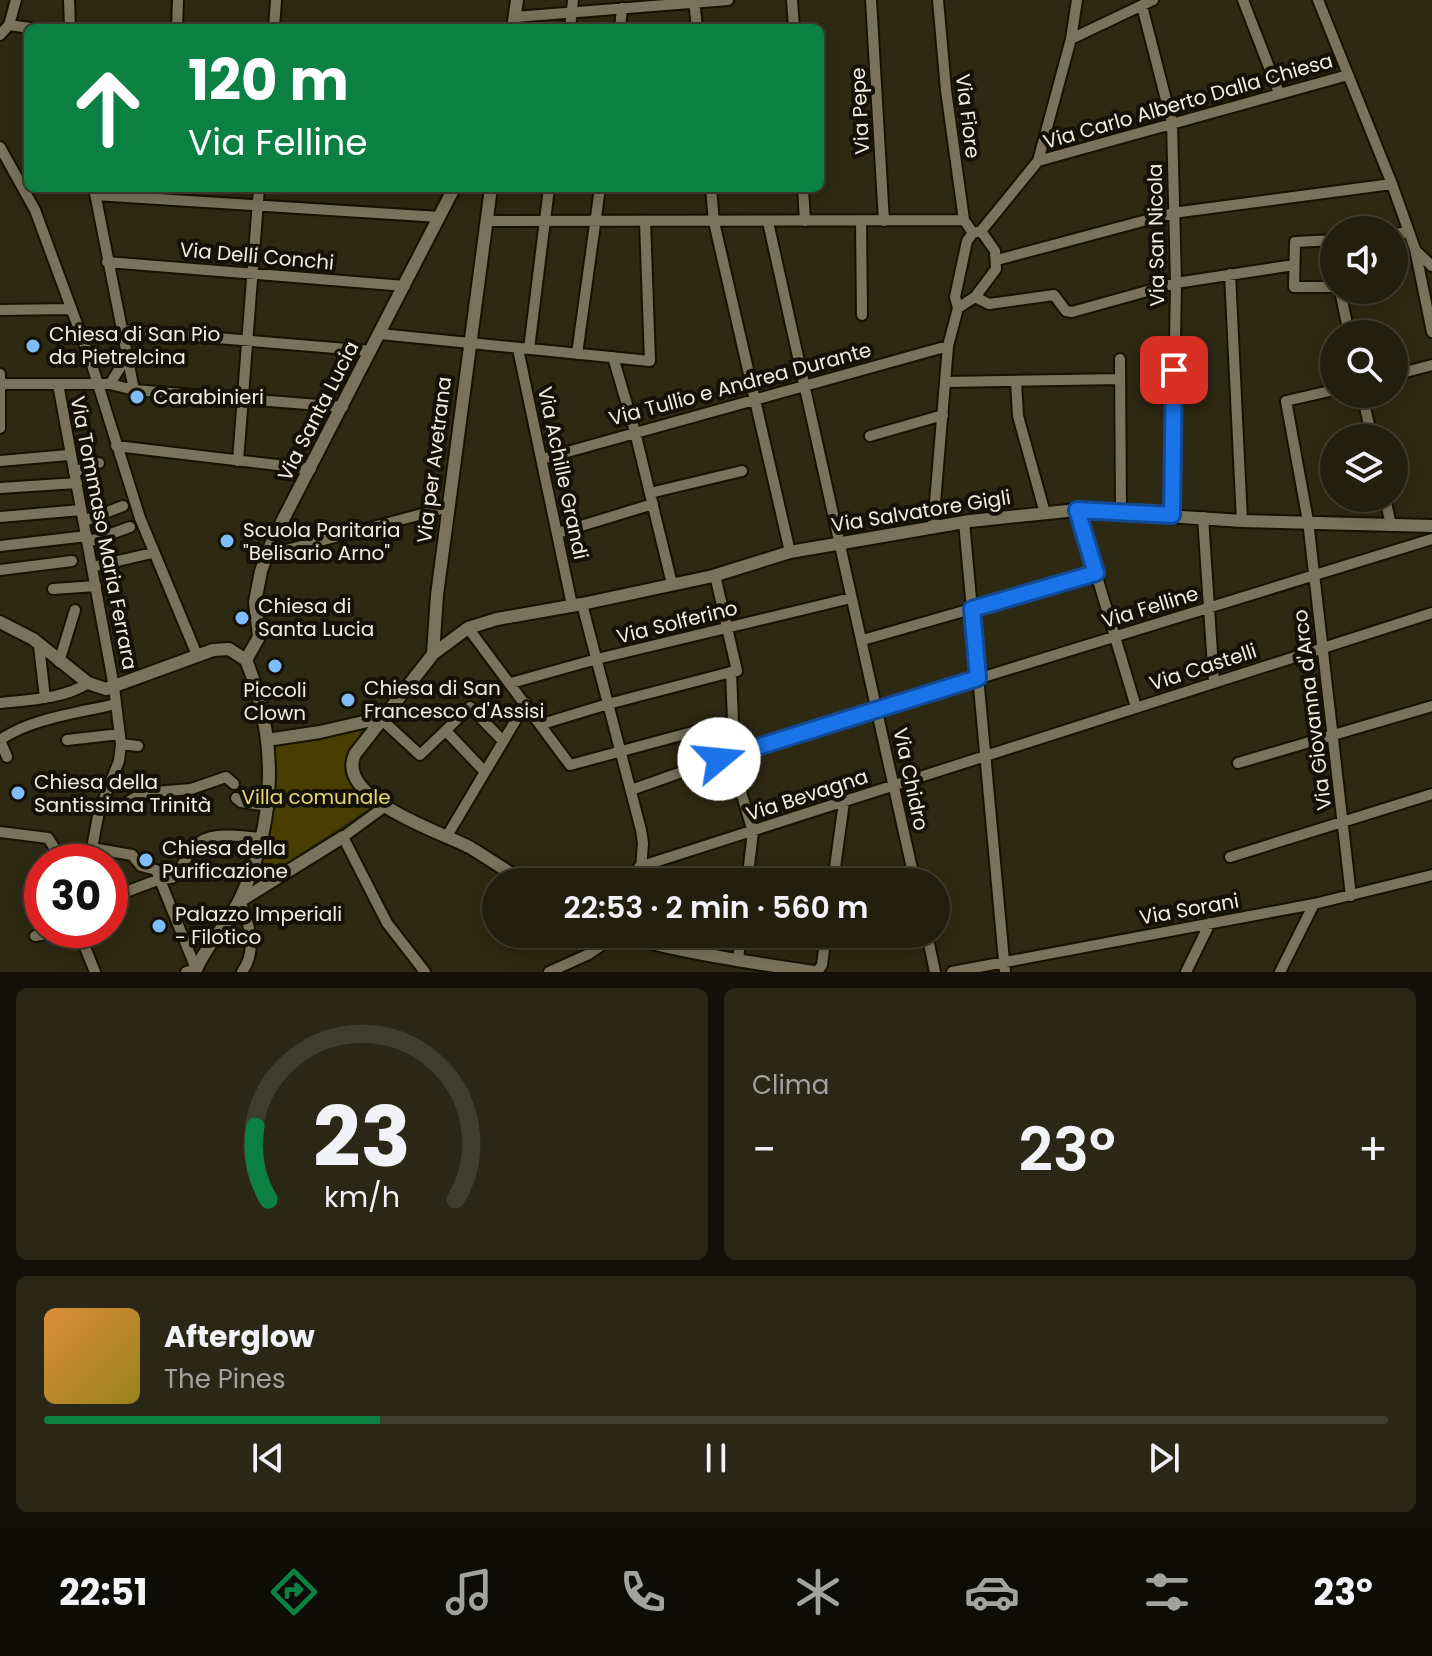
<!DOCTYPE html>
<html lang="it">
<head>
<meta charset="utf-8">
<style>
  :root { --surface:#221f0e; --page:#2a2717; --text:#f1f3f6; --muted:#a2a29e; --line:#3f3d2e; --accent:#0b8043 }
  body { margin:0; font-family:Poppins,sans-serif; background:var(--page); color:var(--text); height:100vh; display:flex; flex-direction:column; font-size:30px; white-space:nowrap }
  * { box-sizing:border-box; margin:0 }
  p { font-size:26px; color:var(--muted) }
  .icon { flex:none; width:44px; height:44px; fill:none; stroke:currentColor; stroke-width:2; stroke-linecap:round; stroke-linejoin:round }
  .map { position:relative; height:972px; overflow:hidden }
  .details { display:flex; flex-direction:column; gap:16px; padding:16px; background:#131108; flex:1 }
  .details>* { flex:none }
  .hud { position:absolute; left:24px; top:24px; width:800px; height:168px; border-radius:12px; box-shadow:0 4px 20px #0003,0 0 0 2px var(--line); background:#0b8043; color:#fff; overflow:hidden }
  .fabs { position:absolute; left:1320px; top:216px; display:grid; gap:16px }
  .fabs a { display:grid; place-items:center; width:88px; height:88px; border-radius:50%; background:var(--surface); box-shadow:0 4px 20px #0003,0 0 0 2px var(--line); font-size:40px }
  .speed { position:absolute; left:24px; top:844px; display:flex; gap:16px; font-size:40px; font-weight:700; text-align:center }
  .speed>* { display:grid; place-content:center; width:104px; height:104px; border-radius:50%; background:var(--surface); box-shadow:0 4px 20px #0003,0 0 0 2px var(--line); line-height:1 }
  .speed .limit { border:12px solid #d22; background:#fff; color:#111 }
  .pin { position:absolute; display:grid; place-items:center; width:68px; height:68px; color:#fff; margin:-34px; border-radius:16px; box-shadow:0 4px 12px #0006 }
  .me { position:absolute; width:88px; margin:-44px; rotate:73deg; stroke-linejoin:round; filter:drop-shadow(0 0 6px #0008) }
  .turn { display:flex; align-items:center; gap:28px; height:168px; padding:0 32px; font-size:36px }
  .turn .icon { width:104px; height:104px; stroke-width:2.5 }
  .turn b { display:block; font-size:56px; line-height:68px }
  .big { font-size:60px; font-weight:600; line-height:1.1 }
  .details .tile { flex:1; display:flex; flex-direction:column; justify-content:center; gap:12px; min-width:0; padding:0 28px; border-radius:12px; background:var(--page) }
  .details .dial { align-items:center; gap:0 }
  .dial svg { height:208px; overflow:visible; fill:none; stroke:var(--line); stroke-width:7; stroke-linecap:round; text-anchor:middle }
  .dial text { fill:var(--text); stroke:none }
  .song { display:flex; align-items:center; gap:24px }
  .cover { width:96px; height:96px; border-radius:12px; background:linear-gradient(135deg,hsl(30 70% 55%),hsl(50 70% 35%)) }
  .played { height:8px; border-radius:4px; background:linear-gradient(90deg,var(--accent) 25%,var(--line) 25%) }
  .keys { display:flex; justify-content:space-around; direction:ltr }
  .heat { display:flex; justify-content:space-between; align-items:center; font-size:44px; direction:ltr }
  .details .tiles { flex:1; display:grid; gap:16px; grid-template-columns:1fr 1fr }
  .tile:last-child { grid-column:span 2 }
  .trip { position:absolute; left:482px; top:868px; width:468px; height:80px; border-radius:40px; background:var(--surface); box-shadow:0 4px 20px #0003,0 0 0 2px var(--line); font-weight:600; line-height:80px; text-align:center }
  .tab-bar { display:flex; height:128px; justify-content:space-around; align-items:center; background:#0e0c06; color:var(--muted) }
  .tab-bar .icon { width:56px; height:56px }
  .tab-bar .selected { color:var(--accent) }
  .tab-bar b { font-size:36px; color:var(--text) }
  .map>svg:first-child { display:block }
  .green { fill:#493e02 }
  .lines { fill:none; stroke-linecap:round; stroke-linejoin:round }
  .minor-casing { stroke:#161200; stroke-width:14 }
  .tertiary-casing { stroke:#161200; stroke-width:16 }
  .minor { stroke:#78735a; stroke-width:10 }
  .tertiary { stroke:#78735a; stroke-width:12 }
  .route-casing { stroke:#114b97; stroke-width:20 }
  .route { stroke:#1a73e8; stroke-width:14 }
  .poi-dot { fill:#7ebdf9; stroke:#141208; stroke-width:3 }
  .labels { text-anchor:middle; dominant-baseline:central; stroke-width:8; stroke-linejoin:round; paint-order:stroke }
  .street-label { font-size:20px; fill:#f0eddf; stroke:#141208 }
  .poi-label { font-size:20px; fill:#f0eddf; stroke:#141208; text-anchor:start }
  .park-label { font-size:20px; fill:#e9d571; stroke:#141208 }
</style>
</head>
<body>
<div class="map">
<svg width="1432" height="972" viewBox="0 0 1432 972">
  <rect width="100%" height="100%" fill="#2e2912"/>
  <path class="green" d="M363 728C360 737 351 745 347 756 339 774 361 795 370 808L273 872 268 874 260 872 259 867C270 825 276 787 275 744Z"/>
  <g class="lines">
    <g class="minor-casing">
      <path id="minor" d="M69 0 70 28
        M694 0 697 28
        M792 0 794 28
        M871 0 884 221
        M938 0 946 90 964 220 973 233
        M1243 0 1279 93
        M1318 0 1392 184 1415 249 1432 332
        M1142 6 1172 123 1176 283 1172 515
        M515 17 728 0
        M9 25 30 28
        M177 28 178 0
        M274 28 276 0
        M570 28 573 0
        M620 28 622 8
        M0 35 9 25 16 0
        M1071 39 1153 0
        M0 147 35 210 91 362 140 518 197 655
        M1038 161 1348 75
        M94 188 134 390
        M711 188 714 222 790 552
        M803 188 805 221
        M95 195 440 217
        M487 221 964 220
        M861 221 862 315
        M768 222 915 882
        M981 231 995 251 996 269 975 297 958 308 955 297 967 241 973 233 981 231 1038 161 1071 39 1077 0
        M1394 234 1409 232
        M1330 240 1334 259
        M1334 240 1295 242 1294 287H1334
        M1416 251 1432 266
        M997 260 1173 213 1392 184
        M107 262 405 286
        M1230 274 1242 521
        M1340 290 1349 334
        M975 297 989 304 1054 295 1066 311 1072 312 1176 283 1294 265
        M0 310 70 309
        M121 330 371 351
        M380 334 650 361 645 221
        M518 349 572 605
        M529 349 549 188
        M577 354 600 188
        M613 357 635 432 672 584
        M1120 359 1121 512
        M0 374V428
        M1394 375 1432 365
        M1016 381 1018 416 1045 513
        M945 382 1120 379
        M1 384H110L134 390 343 407
        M58 384 114 687 121 744 119 761 99 811 92 848
        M110 384 126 358
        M1334 390 1286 401 1308 521 1351 896
        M1362 394 1372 438
        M870 436 943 415
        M116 446 311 469
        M542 459 948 346
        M0 461 68 455
        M238 461 259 188
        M74 472 99 463
        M0 488 77 483
        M650 493 742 471
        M1385 498 1391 525
        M1077 510 1136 707
        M0 517 81 510
        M1203 517 1214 683
        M84 521 123 506
        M964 522 1005 972
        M933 527 948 346 958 308
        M558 533 653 504
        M88 542 130 527
        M0 546 87 536
        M267 555 449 507
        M92 567 152 553
        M0 570 72 561
        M715 575 737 671 731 672 733 721
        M53 589 96 586
        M582 604 641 830 643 843 640 882
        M468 628 570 765 733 721 730 755 631 790
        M863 640 1096 573
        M39 646 45 698
        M59 662 75 610
        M511 683 597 659 851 598
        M0 703C28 700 64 699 88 683
        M382 720 420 755 470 707 502 740
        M542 724 608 704 731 672
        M446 731 484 771
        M0 740C32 718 78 713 116 704
        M0 740 7 757
        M67 740 120 734
        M121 744 138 746
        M1238 763 1432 706
        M236 798 241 802 269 806
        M102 807H119L143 793 191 789 226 777 234 784
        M384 807 343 837 387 923 425 972
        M0 832 48 838 55 849 68 859 92 848
        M447 836 526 703
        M92 848 132 855 141 866 156 870 196 969 186 972
        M1230 857 1432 794
        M639 867 1432 613
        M747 882 753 832 730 755 1432 539
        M833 882 844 802
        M110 898 160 879 172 878C181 869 186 857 194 847 209 829 242 837 262 838
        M240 901C249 923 258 950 242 972
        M78 930 95 972
        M927 934 935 972
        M35 936 42 935V930H64
        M738 960 741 934
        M549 972 589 954 618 934
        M817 972 822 965 826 934
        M952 972 1314 904 1432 875
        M1186 972 1210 923
        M1280 972 1314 904"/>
    </g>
    <g class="tertiary-casing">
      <path id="tertiary" d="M513 28 517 0
        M0 622 33 639 88 683 106 689 213 650 229 649 246 660C278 739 277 821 240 899 228 924 205 946 195 972
        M433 654 437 595 491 188
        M246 660 259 637 255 602 261 571 273 539 454 188
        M267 740 320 732 372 720H382
        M524 882C507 871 489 859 471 848 444 833 334 799 355 754L433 654 468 628 497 619 582 604 713 576 790 552 970 521 1077 510 1242 521 1432 526
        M240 901 343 837
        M618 934C682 953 749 962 814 972"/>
    </g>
    <use href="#minor" class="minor"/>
    <use href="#tertiary" class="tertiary"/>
  </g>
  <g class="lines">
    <g class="route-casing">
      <path id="route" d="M719 759 978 678 972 609 1096 573 1077 510 1172 515 1174 370"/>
    </g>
    <use href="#route" class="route"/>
  </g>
  <g class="poi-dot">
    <circle cx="33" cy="346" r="8"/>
    <circle cx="137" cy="397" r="8"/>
    <circle cx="227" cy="541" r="8"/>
    <circle cx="242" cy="618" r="8"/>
    <circle cx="275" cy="666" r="8"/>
    <circle cx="348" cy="700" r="8"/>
    <circle cx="18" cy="793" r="8"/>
    <circle cx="146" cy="860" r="8"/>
    <circle cx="159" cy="926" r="8"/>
  </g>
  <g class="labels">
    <g class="street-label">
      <text transform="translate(1188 101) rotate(-16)">Via Carlo Alberto Dalla Chiesa</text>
      <text transform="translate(860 111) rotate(-93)">Via Pepe</text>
      <text transform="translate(968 116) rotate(83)">Via Fiore</text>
      <text transform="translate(1156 235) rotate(-91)">Via San Nicola</text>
      <text transform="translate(257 256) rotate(5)">Via Delli Conchi</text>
      <text transform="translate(740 384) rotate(-15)">Via Tullio e Andrea Durante</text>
      <text transform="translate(318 411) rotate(-63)">Via Santa Lucia</text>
      <text transform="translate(434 460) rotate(-83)">Via per Avetrana</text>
      <text transform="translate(563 473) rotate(78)">Via Achille Grandi</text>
      <text transform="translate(921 511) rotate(-9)">Via Salvatore Gigli</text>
      <text transform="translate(104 533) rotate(79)">Via Tommaso Maria Ferrara</text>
      <text transform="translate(1150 607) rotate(-17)">Via Felline</text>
      <text transform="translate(677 622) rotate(-14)">Via Solferino</text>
      <text transform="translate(1203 667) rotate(-18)">Via Castelli</text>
      <text transform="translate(1312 710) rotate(-97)">Via Giovanna d'Arco</text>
      <text transform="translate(911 779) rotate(78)">Via Chidro</text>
      <text transform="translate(807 795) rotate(-18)">Via Bevagna</text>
      <text transform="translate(1189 909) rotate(-10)">Via Sorani</text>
    </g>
    <g class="poi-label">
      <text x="49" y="334">Chiesa di San Pio<tspan x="49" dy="23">da Pietrelcina</tspan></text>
      <text x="153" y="397">Carabinieri</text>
      <text x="243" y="530">Scuola Paritaria<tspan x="243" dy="23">"Belisario Arno"</tspan></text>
      <text x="258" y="606">Chiesa di<tspan x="258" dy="23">Santa Lucia</tspan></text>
      <text x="364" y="688">Chiesa di San<tspan x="364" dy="23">Francesco d'Assisi</tspan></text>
      <text x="275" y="690" text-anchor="middle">Piccoli<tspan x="275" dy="23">Clown</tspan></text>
      <text x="34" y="782">Chiesa della<tspan x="34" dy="23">Santissima Trinità</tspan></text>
      <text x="162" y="848">Chiesa della<tspan x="162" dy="23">Purificazione</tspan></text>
      <text x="175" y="914">Palazzo Imperiali<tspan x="175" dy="23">- Filotico</tspan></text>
    </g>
    <g class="park-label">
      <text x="316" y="797">Villa comunale</text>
    </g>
  </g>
</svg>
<div class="fabs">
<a><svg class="icon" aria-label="sound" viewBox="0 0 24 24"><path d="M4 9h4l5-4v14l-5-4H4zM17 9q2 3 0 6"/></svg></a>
<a><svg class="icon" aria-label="search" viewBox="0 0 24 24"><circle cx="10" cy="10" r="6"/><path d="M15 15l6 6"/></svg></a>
<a><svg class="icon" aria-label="layers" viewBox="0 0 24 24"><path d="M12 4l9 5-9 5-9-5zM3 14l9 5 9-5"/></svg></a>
</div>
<div class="speed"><div class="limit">30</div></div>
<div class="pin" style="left:1174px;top:370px;background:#d93025"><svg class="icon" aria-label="arrive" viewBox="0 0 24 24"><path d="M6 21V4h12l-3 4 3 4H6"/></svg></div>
<svg class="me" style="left:719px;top:759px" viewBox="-20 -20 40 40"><circle r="19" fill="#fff"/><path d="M0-13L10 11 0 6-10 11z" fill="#1a73e8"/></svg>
<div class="trip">22:53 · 2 min · 560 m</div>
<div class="hud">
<div class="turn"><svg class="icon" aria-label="ahead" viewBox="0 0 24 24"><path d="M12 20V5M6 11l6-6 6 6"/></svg><div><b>120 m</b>Via Felline</div></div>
</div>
</div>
<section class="details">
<div class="tiles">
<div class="tile dial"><svg viewBox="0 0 100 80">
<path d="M14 69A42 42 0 1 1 86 69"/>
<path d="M14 69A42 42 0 0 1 9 41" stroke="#0b8043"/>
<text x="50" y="56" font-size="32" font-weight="700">23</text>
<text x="50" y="72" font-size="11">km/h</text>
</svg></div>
<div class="tile"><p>Clima</p>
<div class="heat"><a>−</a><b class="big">23°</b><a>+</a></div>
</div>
<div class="tile">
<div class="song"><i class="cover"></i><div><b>Afterglow</b><p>The Pines</p></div></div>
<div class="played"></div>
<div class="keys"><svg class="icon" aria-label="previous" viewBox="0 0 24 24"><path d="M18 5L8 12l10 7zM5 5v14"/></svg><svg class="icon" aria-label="pause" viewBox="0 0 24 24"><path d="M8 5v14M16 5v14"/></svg><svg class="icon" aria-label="next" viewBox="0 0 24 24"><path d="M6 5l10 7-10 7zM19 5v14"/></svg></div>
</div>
</div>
</section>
<nav class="tab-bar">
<b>22:51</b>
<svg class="icon selected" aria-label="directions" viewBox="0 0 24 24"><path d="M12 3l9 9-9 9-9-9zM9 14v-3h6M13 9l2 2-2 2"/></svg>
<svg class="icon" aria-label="music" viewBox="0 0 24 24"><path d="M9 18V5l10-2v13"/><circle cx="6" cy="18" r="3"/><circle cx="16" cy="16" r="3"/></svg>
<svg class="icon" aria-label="phone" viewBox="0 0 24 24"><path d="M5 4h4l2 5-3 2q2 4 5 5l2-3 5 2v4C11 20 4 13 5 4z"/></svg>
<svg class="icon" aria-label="climate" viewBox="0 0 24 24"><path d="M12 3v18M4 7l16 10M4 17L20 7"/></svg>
<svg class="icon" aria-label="car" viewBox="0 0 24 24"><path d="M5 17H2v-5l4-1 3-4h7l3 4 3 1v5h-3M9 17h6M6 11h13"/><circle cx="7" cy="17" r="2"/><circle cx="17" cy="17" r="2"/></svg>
<svg class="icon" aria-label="filters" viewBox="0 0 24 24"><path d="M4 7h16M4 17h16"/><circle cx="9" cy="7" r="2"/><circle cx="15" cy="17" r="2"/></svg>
<b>23°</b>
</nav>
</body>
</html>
